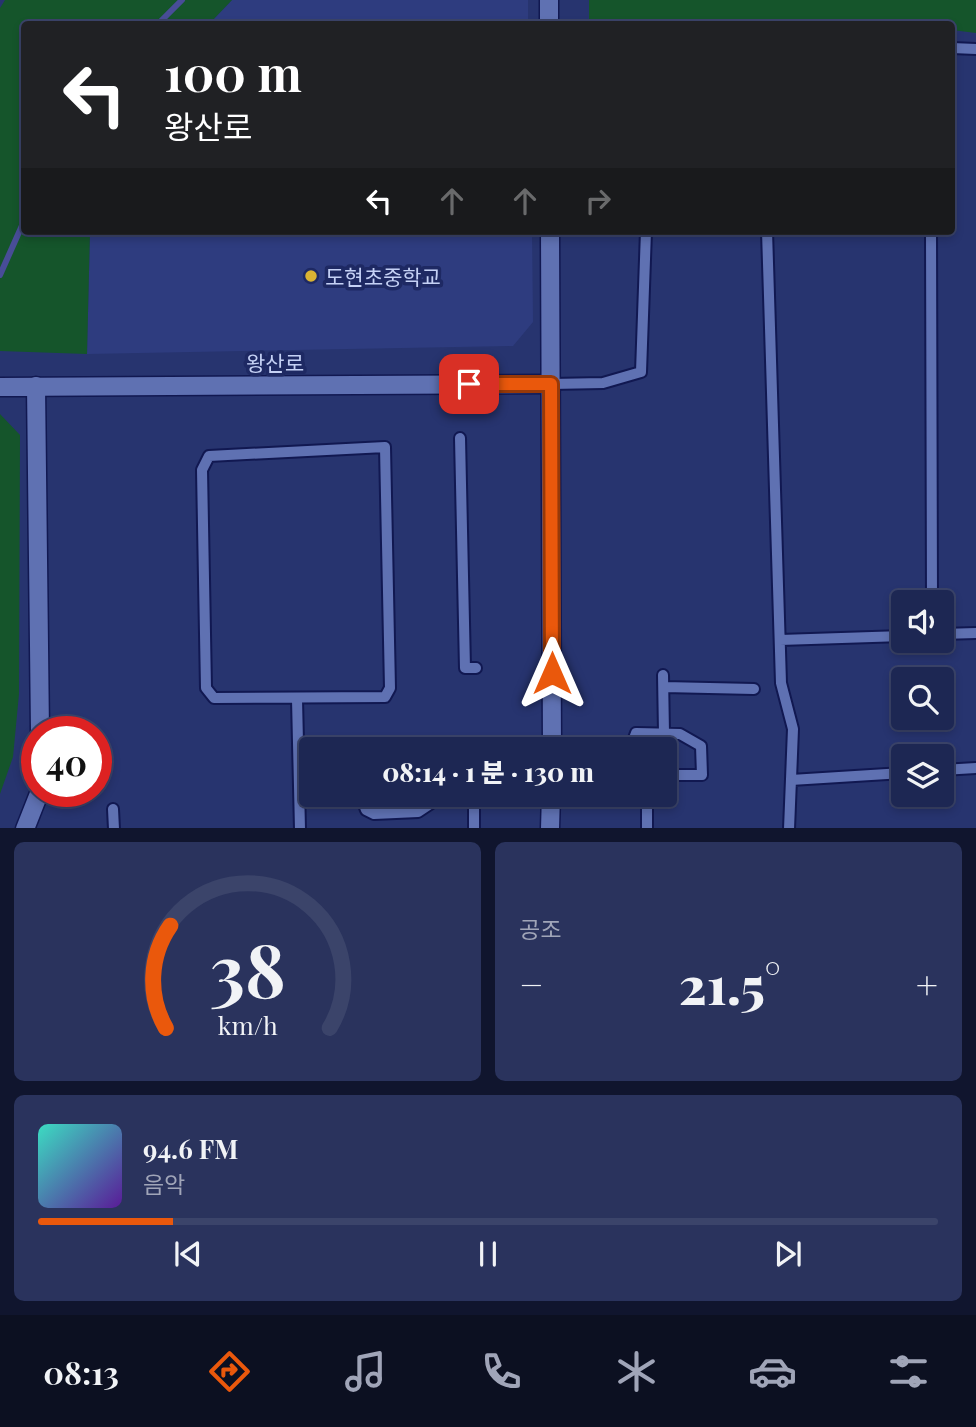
<!DOCTYPE html>
<html lang="ko">
<head>
<meta charset="utf-8">
<style>
  :root { --surface:#1d2753; --page:#2a335d; --text:#f1f3f6; --muted:#a0a5b8; --line:#3b446a; --accent:#ea580c }
  body { margin:0; font-family:"Playfair Display","Noto Sans KR",serif; background:var(--page); color:var(--text); height:100vh; display:flex; flex-direction:column; font-size:26px; white-space:nowrap }
  * { box-sizing:border-box; margin:0 }
  p { font-size:23px; color:var(--muted) }
  .icon { flex:none; width:38px; height:38px; fill:none; stroke:currentColor; stroke-width:2; stroke-linecap:round; stroke-linejoin:round }
  .map { position:relative; height:828px; overflow:hidden }
  .panel { display:flex; flex-direction:column; gap:14px; padding:14px; background:#10152e; flex:1 }
  .panel>* { flex:none }
  .hud { position:absolute; left:21px; top:21px; width:934px; height:214px; border-radius:7px; box-shadow:0 4px 10px #0003,0 0 0 2px var(--line); background:#202124; color:#fff; overflow:hidden }
  .fabs { position:absolute; left:891px; top:590px; display:grid; gap:14px }
  .fabs a { display:grid; place-items:center; width:63px; height:63px; border-radius:7px; background:var(--surface); box-shadow:0 4px 10px #0003,0 0 0 2px var(--line); font-size:35px }
  .speed { position:absolute; left:21px; top:716px; display:flex; gap:14px; font-size:35px; font-weight:700; text-align:center }
  .speed>* { display:grid; place-content:center; width:91px; height:91px; border-radius:50%; background:var(--surface); box-shadow:0 4px 10px #0003,0 0 0 2px var(--line); line-height:1 }
  .speed .limit { border:10px solid #d22; background:#fff; color:#111 }
  .pin { position:absolute; display:grid; place-items:center; width:60px; height:60px; color:#fff; margin:-30px; border-radius:14px; box-shadow:0 4px 10px #0006 }
  .me { position:absolute; width:77px; margin:-38px; rotate:0deg; stroke-linejoin:round; filter:drop-shadow(0 0 5px #0008) }
  .turn { display:flex; align-items:center; gap:24px; height:147px; padding:0 28px; font-size:32px }
  .turn .icon { width:91px; height:91px; stroke-width:2.5 }
  .turn b { display:block; font-size:49px; line-height:60px }
  .lanes { display:flex; align-items:center; height:66px; padding:0 28px; background:#0003; justify-content:center; gap:35px; direction:ltr }
  .lanes .off { opacity:.35 }
  .big { font-size:52px; font-weight:800; line-height:1.1 }
  .panel .tile { flex:1; display:flex; flex-direction:column; justify-content:center; gap:10px; min-width:0; padding:0 24px; border-radius:10px; background:var(--page) }
  .panel .dial { align-items:center; gap:0 }
  .dial svg { height:182px; overflow:visible; fill:none; stroke:var(--line); stroke-width:7; stroke-linecap:round; text-anchor:middle }
  .dial text { fill:var(--text); stroke:none }
  .song { display:flex; align-items:center; gap:21px }
  .cover { width:84px; height:84px; border-radius:10px; background:linear-gradient(135deg,hsl(170 70% 55%),hsl(270 70% 35%)) }
  .played { height:7px; border-radius:4px; background:linear-gradient(90deg,var(--accent) 15%,var(--line) 15%) }
  .keys { display:flex; justify-content:space-around; direction:ltr }
  .heat { display:flex; justify-content:space-between; align-items:center; font-size:38px; direction:ltr }
  .panel .tiles { flex:1; display:grid; gap:14px; grid-template-columns:1fr 1fr }
  .tile:last-child { grid-column:span 2 }
  .trip { position:absolute; left:299px; top:737px; width:378px; height:70px; border-radius:7px; background:var(--surface); box-shadow:0 4px 10px #0003,0 0 0 2px var(--line); font-weight:800; line-height:70px; text-align:center }
  .tabs { display:flex; height:112px; justify-content:space-around; align-items:center; background:#0c1021; color:var(--muted) }
  .tabs .icon { width:49px; height:49px }
  .tabs .on { color:var(--accent) }
  .tabs b { font-size:32px; color:var(--text) }
  .map>svg:first-child { display:block }
  .built { fill:#2e3c7f }
  .green { fill:#15552b }
  .lines { fill:none; stroke-linecap:round; stroke-linejoin:round }
  .stream { stroke:#484d97; stroke-width:6 }
  .service-casing { stroke:#111851; stroke-width:14 }
  .minor-casing { stroke:#111851; stroke-width:21 }
  .tertiary-casing { stroke:#111851; stroke-width:21 }
  .service { stroke:#5f71b2; stroke-width:10 }
  .minor { stroke:#5f71b2; stroke-width:18 }
  .tertiary { stroke:#5f71b2; stroke-width:18 }
  .route-casing { stroke:#983908; stroke-width:18 }
  .route { stroke:#ea580c; stroke-width:12 }
  .poi-dot { fill:#dab333; stroke:#1e2963; stroke-width:2.5 }
  .labels { text-anchor:middle; dominant-baseline:central; stroke-width:7; stroke-linejoin:round; paint-order:stroke }
  .poi-label { font-size:21px; fill:#c5d1f5; stroke:#1e2963; text-anchor:start }
  .street-label { font-size:21px; fill:#c5d1f5; stroke:#1e2963 }
</style>
</head>
<body>
<div class="map">
<svg width="976" height="829" viewBox="0 0 976 829">
  <rect width="100%" height="100%" fill="#27346f"/>
  <path class="built" d="M232 0H528V24H209Z
    M90 231H532L533 322 513 346 87 354Z"/>
  <path class="green" d="M5 0H232L209 24H24V231H90L87 354 0 351V8Z
    M589 0H976V33L952 30V24H589Z
    M0 414 20 435 19 694 13 757 0 794Z"/>
  <g class="lines">
    <path class="stream" d="M158 24 182 0
      M0 275 24 221"/>
    <g class="service-casing">
      <path id="service" d="M952 48 976 49
        M767 231 781 683 793 729 789 829
        M931 231 932 602
        M551 384 603 383 641 372 646 231
        M460 438 465 668H476
        M385 447 390 688 385 697 214 698 206 688 202 470 209 456Z
        M942 634 976 633
        M780 640 903 636
        M663 675 664 733
        M664 687 754 689
        M297 699 300 829
        M630 749 636 733 680 734 701 746 702 775H665
        M942 770 976 768
        M791 780 903 773
        M360 794 366 810 374 814 418 812 445 794
        M113 809 114 829
        M474 829V794
        M647 829V794"/>
    </g>
    <g class="minor-casing">
      <path id="minor" d="M36 386 40 732
        M0 387 551 384
        M25 829 40 791"/>
    </g>
    <g class="tertiary-casing">
      <path id="tertiary" d="M549 0V24
        M550 231 552 749
        M550 829 551 794"/>
    </g>
    <use href="#service" class="service"/>
    <use href="#minor" class="minor"/>
    <use href="#tertiary" class="tertiary"/>
  </g>
  <g class="lines">
    <g class="route-casing">
      <path id="route" d="M469 384H551L552 673"/>
    </g>
    <use href="#route" class="route"/>
  </g>
  <circle class="poi-dot" cx="311" cy="276" r="7"/>
  <g class="labels">
    <g class="poi-label">
      <text x="325" y="276">도현초중학교</text>
    </g>
    <g class="street-label">
      <text x="275" y="362">왕산로</text>
    </g>
  </g>
</svg>
<div class="fabs">
<a><svg class="icon" aria-label="sound" viewBox="0 0 24 24"><path d="M4 9h4l5-4v14l-5-4H4zM17 9q2 3 0 6"/></svg></a>
<a><svg class="icon" aria-label="search" viewBox="0 0 24 24"><circle cx="10" cy="10" r="6"/><path d="M15 15l6 6"/></svg></a>
<a><svg class="icon" aria-label="layers" viewBox="0 0 24 24"><path d="M12 4l9 5-9 5-9-5zM3 14l9 5 9-5"/></svg></a>
</div>
<div class="speed"><div class="limit">40</div></div>
<div class="pin" style="left:469px;top:384px;background:#d93025"><svg class="icon" aria-label="arrive" viewBox="0 0 24 24"><path d="M6 21V4h12l-3 4 3 4H6"/></svg></div>
<svg class="me" style="left:552px;top:673px" viewBox="-20 -20 40 40"><path d="M0-17L14 15 0 8-14 15z" fill="#ea580c" stroke="#fff" stroke-width="4"/></svg>
<div class="trip">08:14 · 1 분 · 130 m</div>
<div class="hud">
<div class="turn"><svg class="icon" aria-label="left" viewBox="0 0 24 24"><path d="M17 20v-9H6M10 6l-5 5 5 5"/></svg><div><b>100 m</b>왕산로</div></div>
<div class="lanes"><svg class="icon" aria-label="left" viewBox="0 0 24 24"><path d="M17 20v-9H6M10 6l-5 5 5 5"/></svg><svg class="icon off" aria-label="ahead" viewBox="0 0 24 24"><path d="M12 20V5M6 11l6-6 6 6"/></svg><svg class="icon off" aria-label="ahead" viewBox="0 0 24 24"><path d="M12 20V5M6 11l6-6 6 6"/></svg><svg class="icon off" aria-label="right" viewBox="0 0 24 24"><path d="M7 20v-9h11M14 6l5 5-5 5"/></svg></div>
</div>
</div>
<section class="panel">
<div class="tiles">
<div class="tile dial"><svg viewBox="0 0 100 80">
<path d="M14 69A42 42 0 1 1 86 69"/>
<path d="M14 69A42 42 0 0 1 16 24" stroke="#ea580c"/>
<text x="50" y="56" font-size="32" font-weight="700">38</text>
<text x="50" y="72" font-size="11">km/h</text>
</svg></div>
<div class="tile"><p>공조</p>
<div class="heat"><a>−</a><b class="big">21.5°</b><a>+</a></div>
</div>
<div class="tile">
<div class="song"><i class="cover"></i><div><b>94.6 FM</b><p>음악</p></div></div>
<div class="played"></div>
<div class="keys"><svg class="icon" aria-label="previous" viewBox="0 0 24 24"><path d="M18 5L8 12l10 7zM5 5v14"/></svg><svg class="icon" aria-label="pause" viewBox="0 0 24 24"><path d="M8 5v14M16 5v14"/></svg><svg class="icon" aria-label="next" viewBox="0 0 24 24"><path d="M6 5l10 7-10 7zM19 5v14"/></svg></div>
</div>
</div>
</section>
<nav class="tabs">
<b>08:13</b>
<svg class="icon on" aria-label="directions" viewBox="0 0 24 24"><path d="M12 3l9 9-9 9-9-9zM9 14v-3h6M13 9l2 2-2 2"/></svg>
<svg class="icon" aria-label="music" viewBox="0 0 24 24"><path d="M9 18V5l10-2v13"/><circle cx="6" cy="18" r="3"/><circle cx="16" cy="16" r="3"/></svg>
<svg class="icon" aria-label="phone" viewBox="0 0 24 24"><path d="M5 4h4l2 5-3 2q2 4 5 5l2-3 5 2v4C11 20 4 13 5 4z"/></svg>
<svg class="icon" aria-label="climate" viewBox="0 0 24 24"><path d="M12 3v18M4 7l16 10M4 17L20 7"/></svg>
<svg class="icon" aria-label="car" viewBox="0 0 24 24"><path d="M5 17H2v-5l4-1 3-4h7l3 4 3 1v5h-3M9 17h6M6 11h13"/><circle cx="7" cy="17" r="2"/><circle cx="17" cy="17" r="2"/></svg>
<svg class="icon" aria-label="filters" viewBox="0 0 24 24"><path d="M4 7h16M4 17h16"/><circle cx="9" cy="7" r="2"/><circle cx="15" cy="17" r="2"/></svg>
</nav>
</body>
</html>
